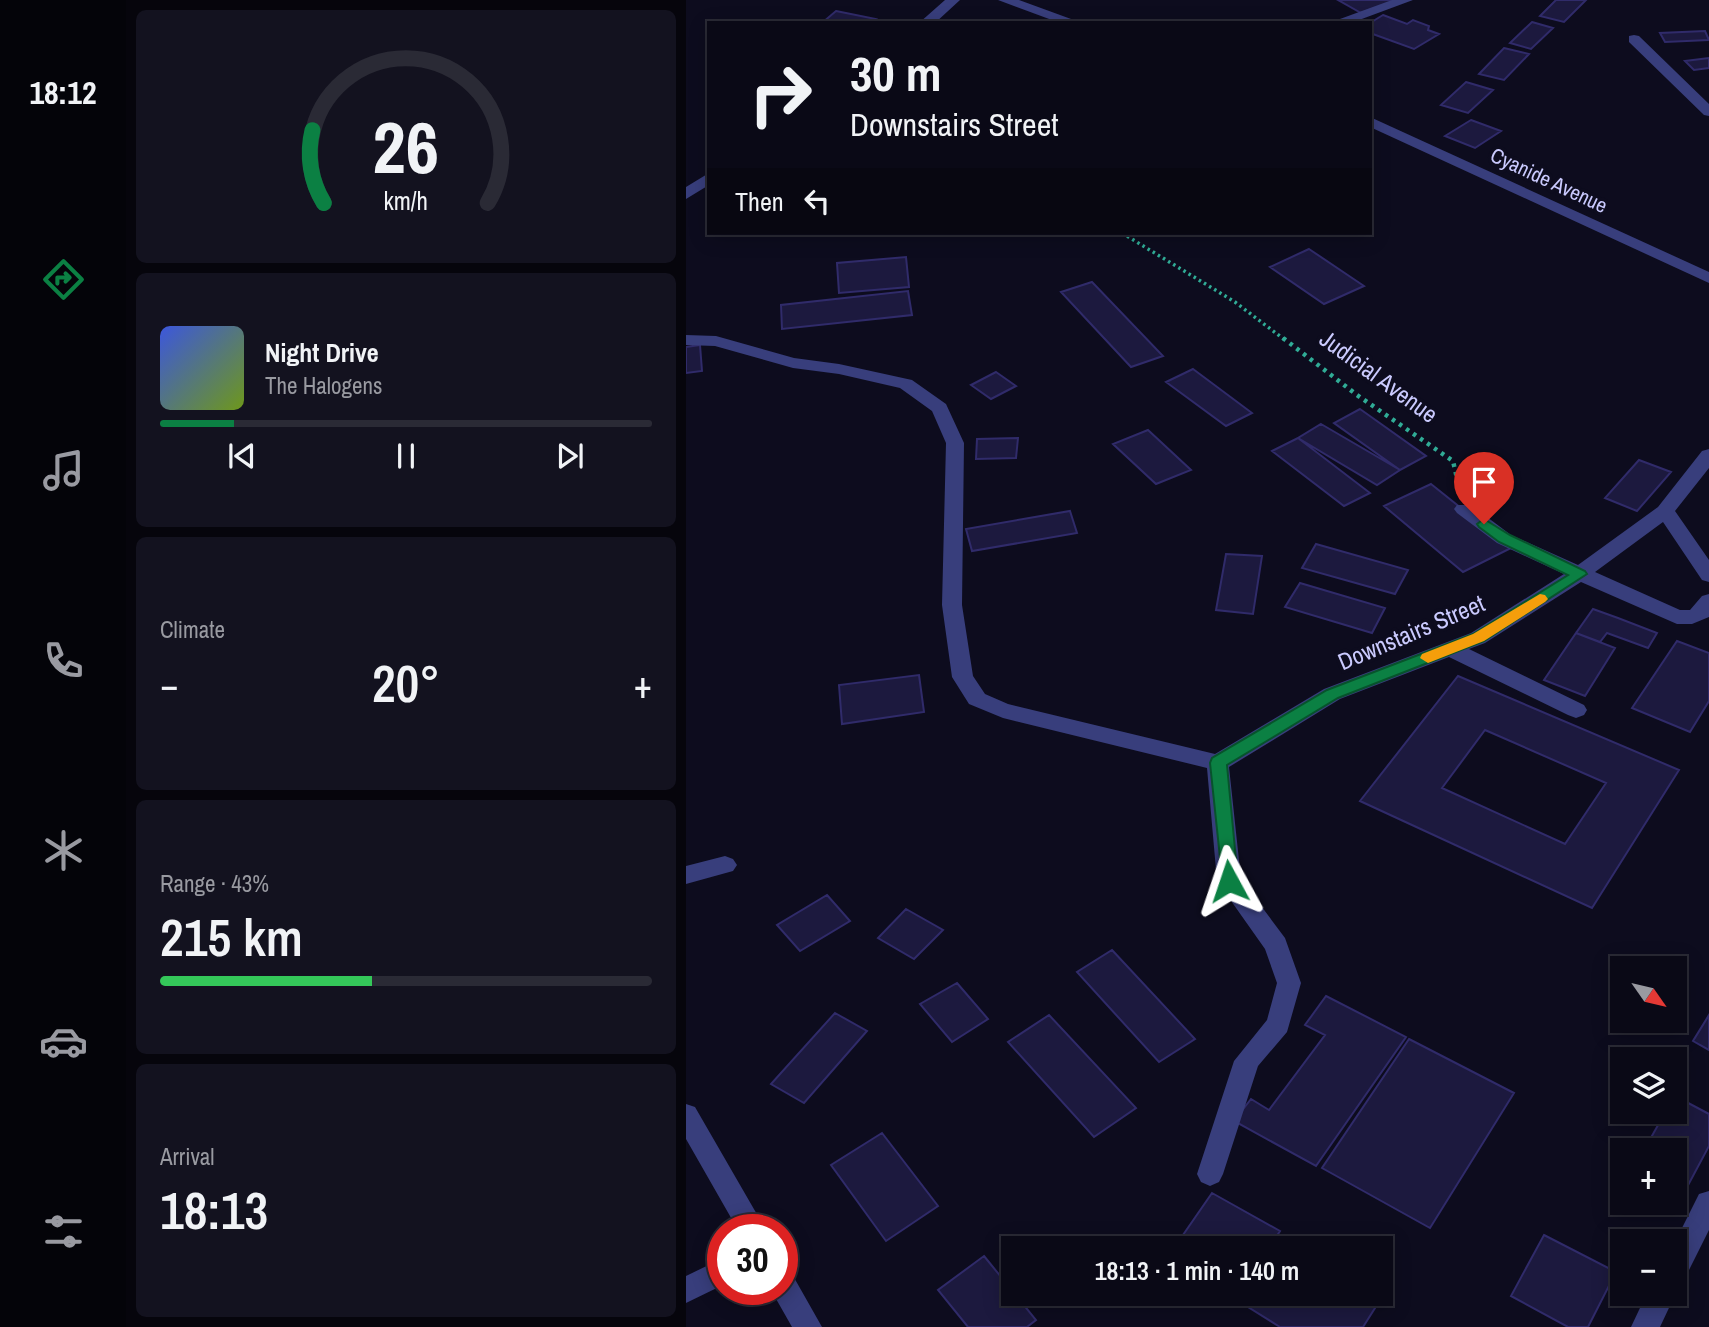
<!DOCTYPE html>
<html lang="en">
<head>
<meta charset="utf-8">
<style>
  :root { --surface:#0a0916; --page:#13121f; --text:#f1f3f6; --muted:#999aa1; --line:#2a2a35; --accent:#0b8043 }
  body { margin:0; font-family:"Archivo Narrow",sans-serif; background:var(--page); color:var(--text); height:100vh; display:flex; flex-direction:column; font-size:26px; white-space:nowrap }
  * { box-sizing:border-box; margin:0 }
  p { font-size:23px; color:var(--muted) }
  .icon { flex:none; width:38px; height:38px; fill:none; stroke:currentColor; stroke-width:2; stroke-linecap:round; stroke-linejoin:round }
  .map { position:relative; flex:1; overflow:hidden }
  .side { display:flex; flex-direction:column; gap:10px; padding:10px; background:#06050c; width:560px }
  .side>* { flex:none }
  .hud { position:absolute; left:21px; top:21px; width:665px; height:214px; border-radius:0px; box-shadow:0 4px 18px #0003,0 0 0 2px var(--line); background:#0a0916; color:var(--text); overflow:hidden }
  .needle { width:46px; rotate:124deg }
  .controls { position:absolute; left:924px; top:956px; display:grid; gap:14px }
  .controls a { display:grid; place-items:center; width:77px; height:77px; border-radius:0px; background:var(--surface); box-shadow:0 4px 18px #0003,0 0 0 2px var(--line); font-size:35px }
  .speed { position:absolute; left:21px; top:1214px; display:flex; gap:14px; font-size:35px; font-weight:700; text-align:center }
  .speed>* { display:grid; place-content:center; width:91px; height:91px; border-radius:50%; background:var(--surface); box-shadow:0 4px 18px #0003,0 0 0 2px var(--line); line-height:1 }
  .speed .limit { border:10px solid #d22; background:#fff; color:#111 }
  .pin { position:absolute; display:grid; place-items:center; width:60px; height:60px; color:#fff; margin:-72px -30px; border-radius:50% 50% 50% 0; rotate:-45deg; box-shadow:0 0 7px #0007 }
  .pin .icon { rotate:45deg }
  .me { position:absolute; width:77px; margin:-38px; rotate:355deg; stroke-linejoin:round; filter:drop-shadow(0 0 5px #0008) }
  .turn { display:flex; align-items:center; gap:24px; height:147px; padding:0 28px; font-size:32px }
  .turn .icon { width:91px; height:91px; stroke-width:2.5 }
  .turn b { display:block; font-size:49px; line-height:60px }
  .then { display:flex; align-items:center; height:66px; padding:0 28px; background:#0003; gap:14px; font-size:26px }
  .big { font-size:52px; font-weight:600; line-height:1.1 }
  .side .card { flex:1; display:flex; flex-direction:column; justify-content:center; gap:10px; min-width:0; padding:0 24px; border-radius:10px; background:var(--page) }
  .side .dial { align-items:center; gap:0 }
  .dial svg { height:182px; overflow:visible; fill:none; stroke:var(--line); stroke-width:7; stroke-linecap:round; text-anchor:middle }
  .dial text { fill:var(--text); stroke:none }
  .song { display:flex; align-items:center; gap:21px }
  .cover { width:84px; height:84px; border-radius:10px; background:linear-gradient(135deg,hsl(230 70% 55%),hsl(80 70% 35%)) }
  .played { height:7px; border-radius:4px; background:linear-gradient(90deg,var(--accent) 15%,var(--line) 15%) }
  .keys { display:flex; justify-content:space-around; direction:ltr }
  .heat { display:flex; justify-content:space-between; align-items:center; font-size:38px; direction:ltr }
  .charge { height:10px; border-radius:5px; background:linear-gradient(90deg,#34c759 43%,var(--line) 0) }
  .trip { position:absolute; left:315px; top:1236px; width:392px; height:70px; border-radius:0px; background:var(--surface); box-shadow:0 4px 18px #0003,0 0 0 2px var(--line); font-weight:600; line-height:70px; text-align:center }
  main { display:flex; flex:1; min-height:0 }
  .tabs { display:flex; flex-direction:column; width:126px; justify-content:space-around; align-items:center; background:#040409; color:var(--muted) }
  .tabs .icon { width:49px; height:49px }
  .tabs .current { color:var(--accent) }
  .tabs b { font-size:32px; color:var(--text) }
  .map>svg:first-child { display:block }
  .building { fill:#1c193e; stroke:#302b6a; stroke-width:2; fill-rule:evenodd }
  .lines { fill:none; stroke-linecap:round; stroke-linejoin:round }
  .path-far1 { stroke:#30ac96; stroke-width:3.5; stroke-dasharray:2.5 3.5; stroke-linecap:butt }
  .path { stroke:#30ac96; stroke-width:4.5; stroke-dasharray:3.5 5; stroke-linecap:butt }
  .street { fill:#383e7c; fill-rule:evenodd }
  .route { fill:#0b8043; stroke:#07532c; stroke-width:2 }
  .slow { fill:#f59e0b }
  .labels { text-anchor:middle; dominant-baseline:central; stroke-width:7; stroke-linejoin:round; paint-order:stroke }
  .far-street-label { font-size:21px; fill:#cacafe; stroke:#0d0c1e }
  .street-label { font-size:24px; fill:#cacafe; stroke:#0d0c1e }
</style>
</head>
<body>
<main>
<nav class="tabs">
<b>18:12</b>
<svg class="icon current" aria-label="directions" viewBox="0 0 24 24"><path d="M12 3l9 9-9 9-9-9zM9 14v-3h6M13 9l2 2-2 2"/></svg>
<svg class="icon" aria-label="music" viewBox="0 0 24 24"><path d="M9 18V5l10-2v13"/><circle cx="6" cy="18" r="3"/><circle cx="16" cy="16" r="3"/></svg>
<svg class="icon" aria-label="phone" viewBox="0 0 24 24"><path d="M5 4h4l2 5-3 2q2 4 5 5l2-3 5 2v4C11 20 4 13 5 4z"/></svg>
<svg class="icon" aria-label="climate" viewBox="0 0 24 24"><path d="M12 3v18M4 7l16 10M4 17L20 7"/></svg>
<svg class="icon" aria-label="car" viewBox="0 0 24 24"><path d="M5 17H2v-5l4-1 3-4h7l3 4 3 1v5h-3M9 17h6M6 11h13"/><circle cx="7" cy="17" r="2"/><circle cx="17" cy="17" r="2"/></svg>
<svg class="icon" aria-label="filters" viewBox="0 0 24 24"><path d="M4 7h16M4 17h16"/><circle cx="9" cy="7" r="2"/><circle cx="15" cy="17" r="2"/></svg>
</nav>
<section class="side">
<div class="card dial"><svg viewBox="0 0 100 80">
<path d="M14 69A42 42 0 1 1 86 69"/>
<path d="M14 69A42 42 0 0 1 9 37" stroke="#0b8043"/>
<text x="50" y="56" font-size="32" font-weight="700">26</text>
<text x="50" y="72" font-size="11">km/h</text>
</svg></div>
<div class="card">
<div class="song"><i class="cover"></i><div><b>Night Drive</b><p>The Halogens</p></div></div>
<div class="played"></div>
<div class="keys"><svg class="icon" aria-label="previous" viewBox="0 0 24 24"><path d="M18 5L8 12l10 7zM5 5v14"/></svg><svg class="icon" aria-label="pause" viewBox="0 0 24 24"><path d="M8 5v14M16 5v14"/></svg><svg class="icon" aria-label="next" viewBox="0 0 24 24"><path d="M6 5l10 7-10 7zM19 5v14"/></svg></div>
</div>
<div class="card"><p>Climate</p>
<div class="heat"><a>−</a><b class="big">20°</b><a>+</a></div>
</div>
<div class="card"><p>Range · 43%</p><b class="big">215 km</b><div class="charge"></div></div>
<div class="card"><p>Arrival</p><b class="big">18:13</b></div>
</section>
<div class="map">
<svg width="1023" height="1327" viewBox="0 0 1023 1327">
  <rect width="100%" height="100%" fill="#0d0c1e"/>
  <path class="building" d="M652 0H711L675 13Z
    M870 0H900L878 22 854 16Z
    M150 11 190 19 186 23H136Z
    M697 15 721 24 727 20 743 26 742 30 753 34 728 49 684 33V23Z
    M846 22 867 28 845 49 824 43Z
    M1019 31 1023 40 979 42 974 33Z
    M818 48 843 54 818 80 793 74Z
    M1023 58V68L1008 70 999 61Z
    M780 82 807 90 782 113 755 105Z
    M785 120 815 131 789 148 759 136Z
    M623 249 678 286 638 304 584 267Z
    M220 257 223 287 153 293 151 263Z
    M406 282 477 356 445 367 375 292Z
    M222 291 226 315 96 329 95 305Z
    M14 345 16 371 0 373V347Z
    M507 369 566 413 540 426 480 382Z
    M310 372 330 386 305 399 285 385Z
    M674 409 740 456 714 470 648 423Z
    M635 424 714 470 691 485 612 438Z
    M462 430 505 470 470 484 427 444Z
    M332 438 330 458 290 459 291 439Z
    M612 438 684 493 658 506 586 451Z
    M953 460 985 472 951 511 919 498Z
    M745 484 825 548 777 572 698 506Z
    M384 511 391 533 286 551 280 529Z
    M630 544 722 570 709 594 616 568Z
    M540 554 576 556 567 614 530 610Z
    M614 583 699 608 686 633 599 607Z
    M907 609 932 618 971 633 962 648 921 633 914 642 890 633Z
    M890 633 929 648 899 696 858 680Z
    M991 641 1023 653V701L1004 732 946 708Z
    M233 675 238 712 156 724 153 685Z
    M772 676 993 770 906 908 674 801ZM799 730 920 783 879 844 756 788Z
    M141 895 164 921 114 951 91 925Z
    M220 909 257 930 228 959 192 938Z
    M426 950 509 1039 473 1062 391 972Z
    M271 983 302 1019 266 1042 234 1004Z
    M640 996 720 1037 630 1166 548 1121 565 1099 583 1110 639 1035 619 1025Z
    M149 1013 181 1031 118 1103 85 1084Z
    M363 1015 450 1108 408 1137 322 1042Z
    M1023 1015V1050L1007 1041Z
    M723 1039 828 1093 744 1228 636 1168Z
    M989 1096 1023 1114V1146L992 1204 989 1202V1150H958L980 1111H989Z
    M196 1133 252 1206 200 1241 145 1165Z
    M526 1193 594 1231 583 1248H488Z
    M858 1235 930 1272 902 1327H882L825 1296Z
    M298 1256 350 1320 341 1327H282L252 1290Z
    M560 1293H690L696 1297 677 1327H594L554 1302Z"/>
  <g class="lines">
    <path class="path-far1" d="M436 233 549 302 599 340"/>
    <path class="path" d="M597 338 671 395 767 461 773 487"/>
    <path class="street" d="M259 0H274L249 23H233Z
      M312 0H333L396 23H374Z
      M706 0H727L665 23H643Z
      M948 35 953 36 1023 104V116L1018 115 943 42V36Z
      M684 117 1023 272V283L684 127Z
      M23 173V185L0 199V187Z
      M0 335 30 336 108 358 153 364 226 380 260 404 278 443 276 605 287 676 299 694 322 704 529 754 638 689 785 633 878 574 811 543 771 513 768 509 771 505H785L825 535 892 565 972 507 1016 451 1023 449V468L989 511 1023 560V582L1016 580 977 522 909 572 994 610H1004L1016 596 1023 594V617L1006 624H991L895 582 799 643 783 649 898 705 901 710 898 715 890 718 882 715 763 657 654 699 543 767 555 879 599 938 615 983 601 1032 572 1066 537 1174 533 1182 524 1186 515 1182 511 1174 548 1061 581 1020 591 983 579 949 531 881 521 768 317 718 283 704 266 677 256 605 260 443 246 411 214 388 153 374 107 368 29 346 0 345Z
      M39 856 47 859 51 865 47 871 0 884V866Z
      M0 1104 9 1107 80 1230H52L0 1139Z
      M1023 1191V1230L999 1278 989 1282V1242L1013 1194Z
      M37 1258V1285L0 1303V1276Z
      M96 1270 106 1274 136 1327H106L85 1290H96Z
      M989 1290 990 1293 974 1327H945L961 1293H989Z"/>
  </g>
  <path class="route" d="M798 519 824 535 899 571 901 574 798 641 652 698 541 765 552 881 549 886H537L524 763 526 758 641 690 787 634 882 575 813 542 793 527 791 524Z"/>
  <path class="slow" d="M854 594 859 595 862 599 859 602 798 641 742 663 734 658 736 654 787 634Z"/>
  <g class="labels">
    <g class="far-street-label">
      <text transform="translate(863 180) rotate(25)">Cyanide Avenue</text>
    </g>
    <g class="street-label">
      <text transform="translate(693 376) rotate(36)">Judicial Avenue</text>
      <text transform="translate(725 632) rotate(-23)">Downstairs Street</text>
    </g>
  </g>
</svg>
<div class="controls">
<a><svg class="needle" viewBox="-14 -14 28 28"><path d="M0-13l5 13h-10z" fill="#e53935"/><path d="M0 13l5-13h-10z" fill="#999aa1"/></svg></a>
<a><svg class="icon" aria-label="layers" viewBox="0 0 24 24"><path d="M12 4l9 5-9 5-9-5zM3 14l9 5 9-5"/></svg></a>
<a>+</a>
<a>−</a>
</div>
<div class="speed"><div class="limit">30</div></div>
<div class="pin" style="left:798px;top:524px;background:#d93025"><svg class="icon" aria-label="arrive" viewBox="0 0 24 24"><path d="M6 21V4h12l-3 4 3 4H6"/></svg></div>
<svg class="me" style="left:543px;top:881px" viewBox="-20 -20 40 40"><path d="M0-17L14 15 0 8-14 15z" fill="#0b8043" stroke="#fff" stroke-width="4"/></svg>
<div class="trip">18:13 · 1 min · 140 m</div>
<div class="hud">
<div class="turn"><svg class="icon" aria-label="right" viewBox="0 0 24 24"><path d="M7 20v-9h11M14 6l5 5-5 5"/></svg><div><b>30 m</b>Downstairs Street</div></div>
<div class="then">Then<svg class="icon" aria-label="left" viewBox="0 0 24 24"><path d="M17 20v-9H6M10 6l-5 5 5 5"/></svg></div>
</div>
</div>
</main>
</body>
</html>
